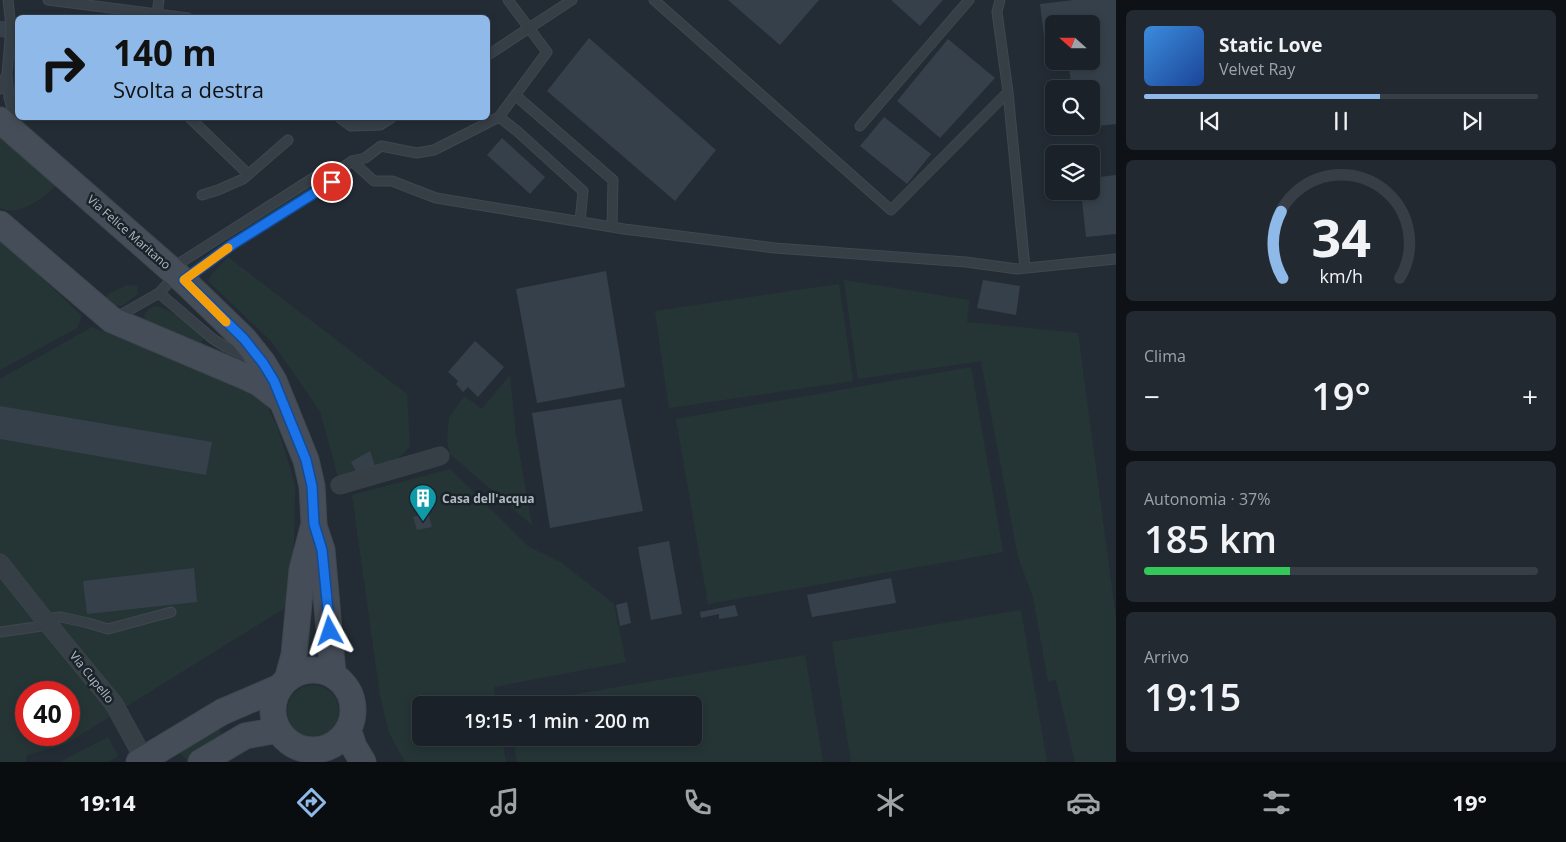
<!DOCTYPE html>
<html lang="it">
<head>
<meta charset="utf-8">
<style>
  :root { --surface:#1a2128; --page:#232930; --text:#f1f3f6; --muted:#9fa3a8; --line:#383e45; --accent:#8eb9e9 }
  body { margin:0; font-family:"Open Sans",sans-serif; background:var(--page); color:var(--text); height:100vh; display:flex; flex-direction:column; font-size:19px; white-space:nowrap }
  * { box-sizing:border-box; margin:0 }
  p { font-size:16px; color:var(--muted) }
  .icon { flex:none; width:28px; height:28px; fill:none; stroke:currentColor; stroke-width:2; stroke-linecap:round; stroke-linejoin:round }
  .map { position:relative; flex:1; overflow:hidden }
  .details { display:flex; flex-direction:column; gap:10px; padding:10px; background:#0e1216; width:450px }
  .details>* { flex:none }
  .banner { position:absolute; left:15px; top:15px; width:475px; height:105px; border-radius:8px; box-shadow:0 2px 8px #0003,0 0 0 1px var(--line); background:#8eb9e9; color:#111; overflow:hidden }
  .needle { width:32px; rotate:291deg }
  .fabs { position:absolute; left:1045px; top:15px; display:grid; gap:10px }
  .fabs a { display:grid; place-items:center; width:55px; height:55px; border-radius:8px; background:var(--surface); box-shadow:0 2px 8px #0003,0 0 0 1px var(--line); font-size:25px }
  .speed { position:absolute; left:15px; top:681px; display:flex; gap:10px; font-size:25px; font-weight:700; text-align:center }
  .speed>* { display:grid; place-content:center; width:65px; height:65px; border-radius:50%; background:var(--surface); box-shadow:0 2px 8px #0003,0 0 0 1px var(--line); line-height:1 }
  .speed .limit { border:8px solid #d22; background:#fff; color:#111 }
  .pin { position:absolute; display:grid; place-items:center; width:42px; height:42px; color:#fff; margin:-21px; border:2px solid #fff; border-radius:50%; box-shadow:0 1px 5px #0007 }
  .me { position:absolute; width:55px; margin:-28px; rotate:355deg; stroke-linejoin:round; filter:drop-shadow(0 0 4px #0008) }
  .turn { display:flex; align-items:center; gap:18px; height:105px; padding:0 15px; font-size:22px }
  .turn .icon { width:65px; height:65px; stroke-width:2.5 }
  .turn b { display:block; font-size:35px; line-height:42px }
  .big { font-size:38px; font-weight:600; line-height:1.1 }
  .details .card { flex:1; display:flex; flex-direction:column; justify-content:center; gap:8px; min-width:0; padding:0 18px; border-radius:8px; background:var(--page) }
  .details .dial { align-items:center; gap:0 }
  .dial svg { height:130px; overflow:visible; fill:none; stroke:var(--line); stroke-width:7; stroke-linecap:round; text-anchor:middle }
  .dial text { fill:var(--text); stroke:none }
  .song { display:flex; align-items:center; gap:15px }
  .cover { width:60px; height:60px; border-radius:8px; background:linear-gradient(135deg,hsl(210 70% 55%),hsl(220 70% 35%)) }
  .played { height:5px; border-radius:2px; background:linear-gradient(90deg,var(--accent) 60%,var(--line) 60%) }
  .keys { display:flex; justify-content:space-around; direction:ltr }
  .heat { display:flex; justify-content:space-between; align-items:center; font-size:28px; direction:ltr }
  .charge { height:8px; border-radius:4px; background:linear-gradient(90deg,#34c759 37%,var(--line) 0) }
  .trip { position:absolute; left:412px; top:696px; width:290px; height:50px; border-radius:8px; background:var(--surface); box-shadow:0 2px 8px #0003,0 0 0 1px var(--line); font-weight:600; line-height:50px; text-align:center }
  .tabs { display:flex; height:80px; justify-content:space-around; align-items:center; background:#0a0d10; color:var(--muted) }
  .tabs .icon { width:35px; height:35px }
  .tabs .active { color:var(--accent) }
  .tabs b { font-size:22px; color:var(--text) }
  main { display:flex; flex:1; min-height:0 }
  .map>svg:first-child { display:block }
  .green { fill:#253536; fill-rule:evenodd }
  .building { fill:#35404b }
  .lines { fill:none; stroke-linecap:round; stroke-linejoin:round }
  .lane-casing { stroke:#3f474f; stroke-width:11 }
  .street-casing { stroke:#3f474f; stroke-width:19 }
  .secondary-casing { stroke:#3f474f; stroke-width:27 }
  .lane { stroke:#363e46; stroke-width:9 }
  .street { stroke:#363e46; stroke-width:18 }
  .secondary { stroke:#454d58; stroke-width:25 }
  .route-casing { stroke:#114b97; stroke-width:12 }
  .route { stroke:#1a73e8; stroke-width:9 }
  .slow { stroke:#f59e0b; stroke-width:9 }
  .labels { text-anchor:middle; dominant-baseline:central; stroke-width:5; stroke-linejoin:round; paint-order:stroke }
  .street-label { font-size:12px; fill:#b1b9c2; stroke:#1b232a }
  .poi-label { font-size:12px; font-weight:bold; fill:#b1b9c2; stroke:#1b232a; text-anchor:start }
</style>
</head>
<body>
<main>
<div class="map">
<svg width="1116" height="762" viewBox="0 0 1116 762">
  <rect width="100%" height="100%" fill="#232c35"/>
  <path class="green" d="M0 134 57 185C42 198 21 217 0 208Z
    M309 186 313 190 243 232 241 230Z
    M0 238 82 316 77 328 0 370Z
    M228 257 407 394 410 447 397 459 382 468 339 480 320 411 271 341 208 281 212 274Z
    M844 280 969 300 967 322 1078 333 1116 619V762H1075L1056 680 1048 681 1033 597 1018 557 981 361 858 379Z
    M839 284 853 381 669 408 655 311Z
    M127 285 137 286 138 294 123 305 112 307 106 297 110 293Z
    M156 306C176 312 189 324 204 338L199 346 148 327 144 315 149 309Z
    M92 327 238 386 263 397 278 429 295 484 293 603 64 745 27 755 26 762H0V379ZM26 692H69V735H26Z
    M971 367 1003 552 708 604 676 419Z
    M510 375 516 435 532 525 450 454 447 440 449 417 464 396 482 409Z
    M450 469 529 547 562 563 614 604 626 662 494 687 496 705H421V738H502L506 762H405L389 733 380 695 352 495Z
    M1021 610 1047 762H851L832 642Z
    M805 655 823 762H517L513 738H694V705H513Z
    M287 711a26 26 0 1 1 52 0a26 26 0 1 1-52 0Z
    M219 728 223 740 187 761 179 751Z
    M108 737 118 756 108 762H60Z"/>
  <path class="building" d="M728 0H819L780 45Z
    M891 0H943L920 26Z
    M1074 0H1116V124L1099 126 1096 96 1091 97V89H1072L1068 61H1091V24H1054V36L1044 37 1040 4Z
    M0 21H18V40L0 37Z
    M589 38 716 150 675 201 547 91Z
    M948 39 995 78 940 138 897 101Z
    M884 117 931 154 907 184 860 146Z
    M502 138 545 177 530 194 487 155Z
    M1116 175V234L1086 237 1081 191H1091V178Z
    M606 271 625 387 537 403 516 289Z
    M983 280 1020 286 1016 315 977 308Z
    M475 341 504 367 478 397 468 387 463 392 456 384 458 381 448 372Z
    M621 399 643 511 550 528 532 413Z
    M0 406 212 442 206 475 0 439Z
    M370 451 375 466 357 473 351 462Z
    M428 513 432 527 417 530 413 517Z
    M669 541 682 614 651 620 638 547Z
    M194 568 197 602 87 614 83 581Z
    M891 578 896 603 812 617 807 595Z
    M627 602 631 623 620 626 616 605Z
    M735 605 738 616 719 619V614L701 618 700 612Z"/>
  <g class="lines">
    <g class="lane-casing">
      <path id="lane" d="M8 0 11 27 7 74 9 98 16 122 18 125
        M48 0 188 18
        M654 0 891 210 1008 92 997 12 1000 0
        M157 14 159 0
        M488 55 572 0
        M0 89 7 74
        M1008 92 1025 268
        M515 95 613 180 612 227
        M499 117 547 52 508 0
        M190 118 248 174
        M340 118 351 126 380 125 391 118
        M860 126 969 0
        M352 161 365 158 381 146 417 153 434 150 499 117 517 131 583 191 580 222
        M202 195 218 190 243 179 288 140
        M172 268 321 173 339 170
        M184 280 233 244 332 182 339 170 352 161 374 181H392L436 198 624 229 775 248 966 262 1017 269 1116 259
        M159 293 213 339 226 347 249 357
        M117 317 159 293 175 276
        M44 619 61 617 88 623 108 629 171 612
        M0 632 49 625"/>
    </g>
    <g class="street-casing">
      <path id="street" d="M340 485 440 456
        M0 563 44 619 114 704 144 759"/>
    </g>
    <g class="secondary-casing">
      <path id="secondary" d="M0 120 183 280 244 339 263 363 274 381 306 460 312 486 313 504 314 524 302 570 294 655 288 677
        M0 224 112 320 244 376 259 383 281 400
        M314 526 322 550 333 674
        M273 710a40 40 0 1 1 80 0a40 40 0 1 1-80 0Z
        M348 729 354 747 363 762
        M139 762 222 712 278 688
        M201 762 245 736 278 730"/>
    </g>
    <use href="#lane" class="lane"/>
    <use href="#street" class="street"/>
    <use href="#secondary" class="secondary"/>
  </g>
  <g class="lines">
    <g class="route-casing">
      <path id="route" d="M330 631 322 550 314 524 312 486 306 460 274 381 263 363 244 339 184 280 233 244 332 182"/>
    </g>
    <use href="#route" class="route"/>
    <path class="slow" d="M226 322 184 280 228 248"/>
  </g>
  <defs>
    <g id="building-pin" transform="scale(1.4375)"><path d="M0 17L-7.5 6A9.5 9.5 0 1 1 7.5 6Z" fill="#0f9aa8" stroke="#1b232a"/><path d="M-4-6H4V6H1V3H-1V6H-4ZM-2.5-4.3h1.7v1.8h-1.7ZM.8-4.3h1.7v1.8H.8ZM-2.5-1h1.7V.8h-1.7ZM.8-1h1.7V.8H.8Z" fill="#fff"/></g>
  </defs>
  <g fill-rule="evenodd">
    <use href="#building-pin" x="423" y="498"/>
  </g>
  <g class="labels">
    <g class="street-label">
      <text transform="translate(129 232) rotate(41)">Via Felice Maritano</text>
      <text transform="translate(92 677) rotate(51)">Via Cupello</text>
    </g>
    <g class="poi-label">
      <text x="442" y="498">Casa dell'acqua</text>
    </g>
  </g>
</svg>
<div class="fabs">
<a><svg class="needle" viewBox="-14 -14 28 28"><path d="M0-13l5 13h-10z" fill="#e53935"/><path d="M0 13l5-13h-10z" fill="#9fa3a8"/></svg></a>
<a><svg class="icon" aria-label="search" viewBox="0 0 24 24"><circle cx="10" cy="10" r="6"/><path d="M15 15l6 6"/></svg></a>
<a><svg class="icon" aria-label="layers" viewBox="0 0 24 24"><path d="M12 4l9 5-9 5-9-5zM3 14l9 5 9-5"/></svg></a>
</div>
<div class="speed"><div class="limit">40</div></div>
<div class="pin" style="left:332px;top:182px;background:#d93025"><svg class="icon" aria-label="arrive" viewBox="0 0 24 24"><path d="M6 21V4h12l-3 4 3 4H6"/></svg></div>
<svg class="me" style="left:330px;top:631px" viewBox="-20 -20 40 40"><path d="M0-17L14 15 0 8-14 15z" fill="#1a73e8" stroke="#fff" stroke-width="4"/></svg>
<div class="trip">19:15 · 1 min · 200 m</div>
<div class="banner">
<div class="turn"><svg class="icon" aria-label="right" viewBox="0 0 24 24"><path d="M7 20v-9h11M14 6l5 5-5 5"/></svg><div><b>140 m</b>Svolta a destra</div></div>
</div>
</div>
<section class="details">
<div class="card">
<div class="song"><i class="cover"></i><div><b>Static Love</b><p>Velvet Ray</p></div></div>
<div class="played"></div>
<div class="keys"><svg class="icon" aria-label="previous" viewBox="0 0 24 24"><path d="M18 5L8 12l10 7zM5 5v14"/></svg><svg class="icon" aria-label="pause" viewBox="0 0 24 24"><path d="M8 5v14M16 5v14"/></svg><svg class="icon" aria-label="next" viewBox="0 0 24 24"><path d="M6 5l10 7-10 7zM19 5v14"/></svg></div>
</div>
<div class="card dial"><svg viewBox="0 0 100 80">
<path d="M14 69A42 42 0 1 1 86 69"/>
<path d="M14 69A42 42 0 0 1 13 28" stroke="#8eb9e9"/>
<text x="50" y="56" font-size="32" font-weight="700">34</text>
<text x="50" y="72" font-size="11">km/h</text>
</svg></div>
<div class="card"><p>Clima</p>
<div class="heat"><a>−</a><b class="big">19°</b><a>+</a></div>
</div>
<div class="card"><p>Autonomia · 37%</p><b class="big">185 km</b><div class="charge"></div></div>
<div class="card"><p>Arrivo</p><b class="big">19:15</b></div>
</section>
</main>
<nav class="tabs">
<b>19:14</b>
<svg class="icon active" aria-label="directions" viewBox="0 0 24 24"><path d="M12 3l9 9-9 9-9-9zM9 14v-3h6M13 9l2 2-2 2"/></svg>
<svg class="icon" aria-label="music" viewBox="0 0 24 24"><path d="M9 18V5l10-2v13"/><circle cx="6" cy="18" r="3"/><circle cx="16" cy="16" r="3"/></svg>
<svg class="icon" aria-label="phone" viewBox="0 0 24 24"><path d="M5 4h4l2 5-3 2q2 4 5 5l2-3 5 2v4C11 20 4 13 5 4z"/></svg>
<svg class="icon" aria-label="climate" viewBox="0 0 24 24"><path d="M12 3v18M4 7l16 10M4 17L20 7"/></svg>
<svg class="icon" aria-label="car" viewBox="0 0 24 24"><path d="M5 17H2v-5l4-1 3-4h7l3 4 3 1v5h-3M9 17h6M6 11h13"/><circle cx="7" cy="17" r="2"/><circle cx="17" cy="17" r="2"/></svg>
<svg class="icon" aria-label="filters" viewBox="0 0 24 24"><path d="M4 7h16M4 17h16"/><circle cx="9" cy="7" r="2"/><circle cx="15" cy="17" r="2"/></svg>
<b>19°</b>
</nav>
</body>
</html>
